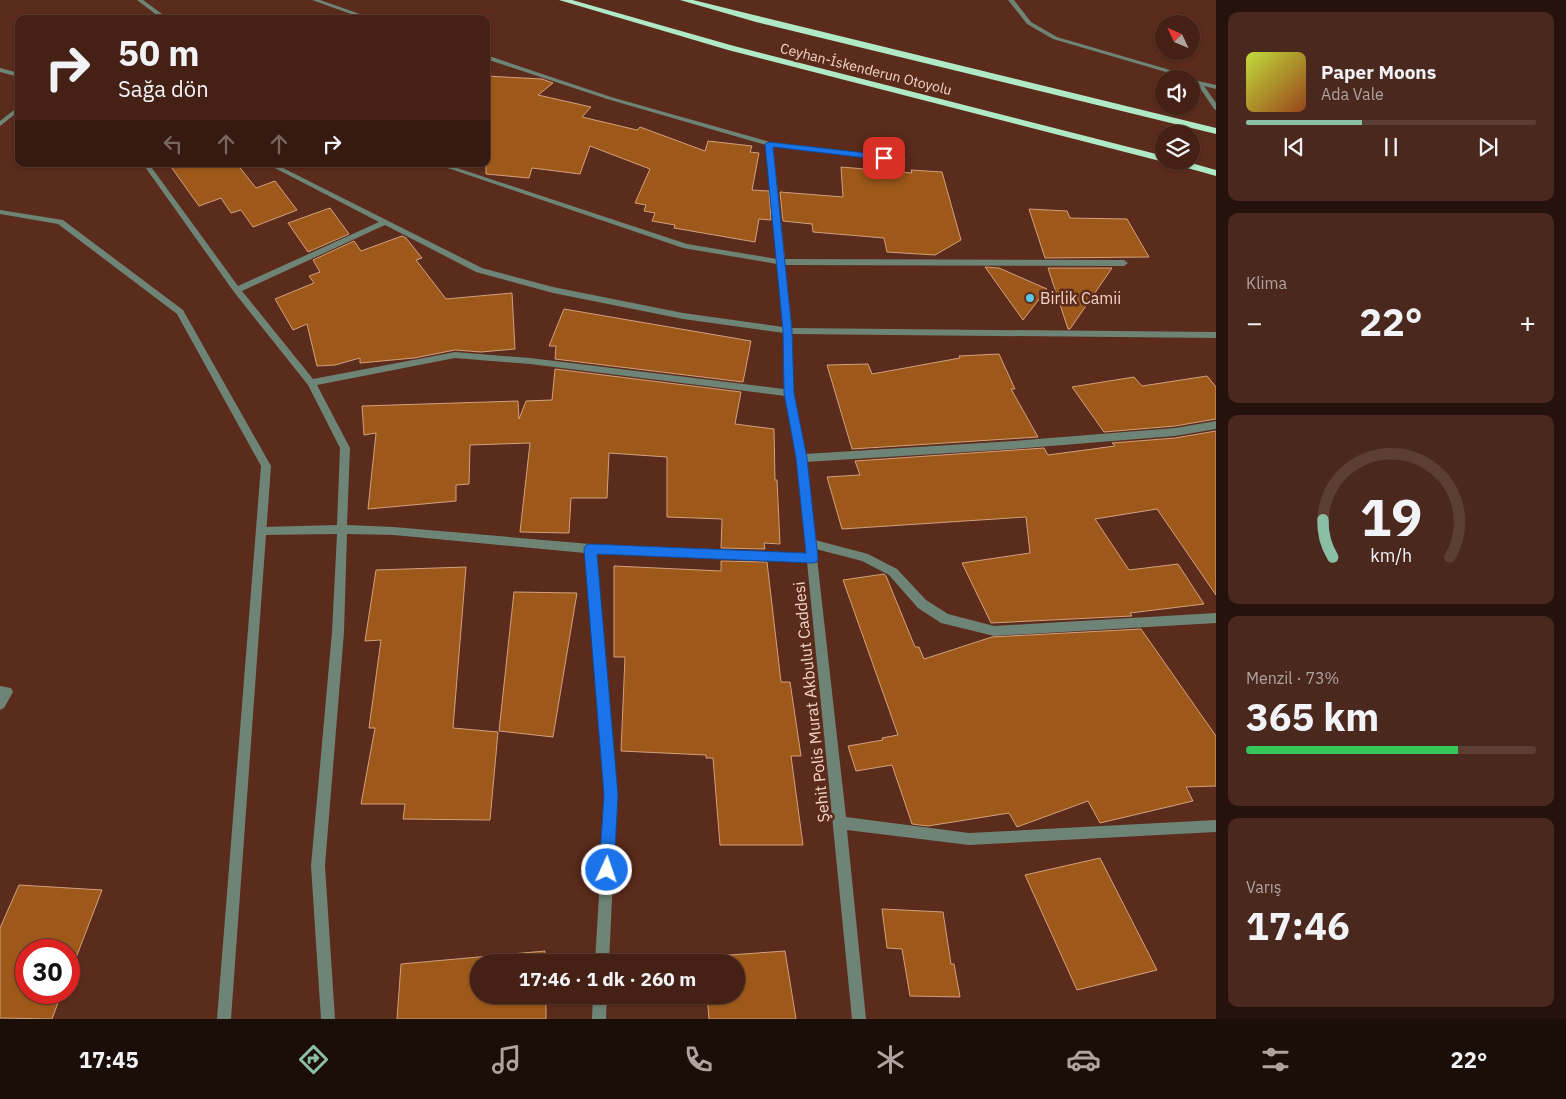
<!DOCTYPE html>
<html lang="tr">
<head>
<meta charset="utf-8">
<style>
  :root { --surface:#442015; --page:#4b281e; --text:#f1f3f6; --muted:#afa3a0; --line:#5c3e34; --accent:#8abfa5 }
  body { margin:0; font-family:"IBM Plex Sans",sans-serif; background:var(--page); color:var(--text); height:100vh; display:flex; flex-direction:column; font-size:19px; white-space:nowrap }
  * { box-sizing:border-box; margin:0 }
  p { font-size:16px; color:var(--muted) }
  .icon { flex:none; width:28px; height:28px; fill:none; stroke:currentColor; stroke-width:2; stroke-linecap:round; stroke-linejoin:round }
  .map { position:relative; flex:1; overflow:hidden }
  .details { display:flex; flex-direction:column; gap:12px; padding:12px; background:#25120c; width:350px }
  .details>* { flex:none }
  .top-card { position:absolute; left:15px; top:15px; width:475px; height:152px; border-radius:10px; box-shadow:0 1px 4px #0004,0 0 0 1px var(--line); background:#442015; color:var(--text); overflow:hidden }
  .needle { width:32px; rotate:314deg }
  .fabs { position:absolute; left:1155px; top:15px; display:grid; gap:10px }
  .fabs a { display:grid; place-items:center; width:45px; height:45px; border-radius:50%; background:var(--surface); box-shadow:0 1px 4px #0004,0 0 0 1px var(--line); font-size:25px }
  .speed { position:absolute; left:15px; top:939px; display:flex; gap:10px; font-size:25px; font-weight:700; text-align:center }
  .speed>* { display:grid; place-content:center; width:65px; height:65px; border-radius:50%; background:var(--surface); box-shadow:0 1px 4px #0004,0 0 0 1px var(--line); line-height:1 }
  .speed .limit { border:8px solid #d22; background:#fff; color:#111 }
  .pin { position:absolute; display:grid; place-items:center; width:42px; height:42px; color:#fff; margin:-21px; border-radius:10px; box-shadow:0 2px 8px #0006 }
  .me { position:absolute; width:55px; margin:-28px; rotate:3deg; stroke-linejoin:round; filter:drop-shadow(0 0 4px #0008) }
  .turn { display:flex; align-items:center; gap:18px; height:105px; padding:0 20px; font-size:22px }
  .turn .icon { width:65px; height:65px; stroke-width:2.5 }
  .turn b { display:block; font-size:35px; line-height:42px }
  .lanes { display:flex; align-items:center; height:48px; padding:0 20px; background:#0003; justify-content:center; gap:25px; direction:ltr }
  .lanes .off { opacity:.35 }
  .big { font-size:38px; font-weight:700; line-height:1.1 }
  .details .widget { flex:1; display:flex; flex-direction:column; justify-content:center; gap:8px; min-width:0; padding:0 18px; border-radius:10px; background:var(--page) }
  .details .dial { align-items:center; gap:0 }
  .dial svg { height:130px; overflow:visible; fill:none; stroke:var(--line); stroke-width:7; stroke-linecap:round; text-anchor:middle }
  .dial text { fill:var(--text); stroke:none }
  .song { display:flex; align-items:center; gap:15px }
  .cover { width:60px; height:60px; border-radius:8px; background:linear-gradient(135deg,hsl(70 70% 55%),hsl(20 70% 35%)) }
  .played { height:5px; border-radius:2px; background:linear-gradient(90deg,var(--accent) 40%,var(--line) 40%) }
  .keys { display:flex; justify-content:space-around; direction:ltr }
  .heat { display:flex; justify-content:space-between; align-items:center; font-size:28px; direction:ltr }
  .charge { height:8px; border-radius:4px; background:linear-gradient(90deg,#34c759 73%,var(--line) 0) }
  .trip { position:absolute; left:470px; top:954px; width:275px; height:50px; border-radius:25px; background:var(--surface); box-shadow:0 1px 4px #0004,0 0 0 1px var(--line); font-weight:700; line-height:50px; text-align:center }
  .dock { display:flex; height:80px; justify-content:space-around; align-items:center; background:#1b0d08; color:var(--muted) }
  .dock .icon { width:35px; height:35px }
  .dock .active { color:var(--accent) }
  .dock b { font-size:22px; color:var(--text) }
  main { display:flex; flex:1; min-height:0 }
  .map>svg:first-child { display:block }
  .building { fill:#9e591a; stroke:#d2a17e }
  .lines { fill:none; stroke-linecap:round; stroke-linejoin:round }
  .lane { fill:#6d8476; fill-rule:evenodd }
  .street { fill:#6d8476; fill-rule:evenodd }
  .highway { fill:#b0e9c6; fill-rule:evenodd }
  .route { fill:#1a73e8; stroke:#114b97 }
  .poi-dot { fill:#5ac8e5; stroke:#5b2b1c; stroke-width:2 }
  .labels { text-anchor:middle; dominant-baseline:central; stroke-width:5; stroke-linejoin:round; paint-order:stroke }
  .far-street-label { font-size:14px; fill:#f3d4ca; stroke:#5b2b1c }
  .poi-label { font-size:16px; fill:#f3d4ca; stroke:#5b2b1c; text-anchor:start }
  .street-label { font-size:16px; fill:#f3d4ca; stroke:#5b2b1c }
</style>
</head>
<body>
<main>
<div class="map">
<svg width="1216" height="1019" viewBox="0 0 1216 1019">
  <rect width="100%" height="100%" fill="#5b2b1c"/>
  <path class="building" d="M486 76 542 79 553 83 538 95 591 107 582 117 637 130 640 127 705 151 708 141 752 146 750 152 759 153 752 190 769 191 771 220 759 219 755 242 674 228 675 225 652 221 655 213 644 211 646 205 635 203 650 169 590 146 580 174 532 168 529 178 486 174Z
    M169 164H237L256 188 275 181 297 210 253 227 241 210 231 213 221 198 199 206Z
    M841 167 912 173 911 170 942 172 961 240 935 255 887 252 884 238 813 232 812 224 783 221 780 192 843 197Z
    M330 208 349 234 308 252 288 223Z
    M1029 209 1067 211 1070 218 1127 219 1149 257 1045 258Z
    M402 236 406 238 422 258 416 260 446 299 512 293 515 349 481 352 455 350 414 358 360 363V358L335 365 317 366 307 324 293 330 275 299 314 283 309 276 320 272 313 260 354 241 361 251Z
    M985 267 999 268 1047 289 1023 320Z
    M1048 268H1112L1070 329H1068Z
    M564 309 751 341 743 382 555 359 556 346H549Z
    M999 354 1015 389H1011L1038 437 852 449 827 365 868 364 872 374 960 358 959 356Z
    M555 369 741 392 735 424 774 429 775 480H777L780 544 764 543 765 549 721 548 722 519 667 517V457L609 453 607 498H571L569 533 520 532 530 443 470 445 469 484 456 485V501L368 509 376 433 364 435 362 406 518 401 519 419 526 401 552 400Z
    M1207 376 1216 387V419L1175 426 1104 432 1072 387 1134 377 1142 386Z
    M1216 431V595L1157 509 1095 519 1129 570 1178 564 1204 604 1130 613 1132 616 991 623 962 563 1030 553 1026 517 842 529 827 477 860 475 855 461 1044 448 1048 455 1115 446 1112 443 1175 438Z
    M721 561 767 562 781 682H790L801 756H791L803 845H720L713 758H706V755L621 751 625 657H614V566L721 571Z
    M466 567 453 728 498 732 490 820 403 819 405 804H361L375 728H369L381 640 365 641 376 570Z
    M884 574 886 576 915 647H919L924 659 992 637 1141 629 1216 736V786L1186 787 1193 801 1100 823 1088 801 1017 827 1009 813 928 826 912 824 892 765 856 771 848 746 883 740 882 738 898 735 843 580Z
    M514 592 577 593 553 737 499 731Z
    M1100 858 1157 970 1077 990 1025 875Z
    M19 885 102 890 69 976V950H26V992H62L52 1019 0 1018V928Z
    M882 909 943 912 951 964H954L960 997 910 996 902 949 887 948Z
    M545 951V962H479V995H546V1019H397L401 964Z
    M785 951 796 1019H709L707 995H736V962H703L702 957Z"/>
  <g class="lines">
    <path class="lane" d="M1008 0H1014L1031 22 1057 37 1170 70 1202 83 1216 103V110L1214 109 1198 85 1191 82V79H1181L1166 72 1053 39 1027 24Z
      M0 68 19 73V77L0 72Z
      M19 106V111L0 126V121Z
      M0 210 63 220 183 310 271 466 231 1019H217L261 466 177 314 58 224 0 214Z
      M0 686 11 688 13 692 4 708 0 710Z"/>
    <path class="street" d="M137 0H143L169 19H162Z
      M312 0H320L374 19H365Z
      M486 55 611 97 770 142 905 159 906 160 903 162 773 146 785 259 1124 260 1128 263 1124 266 785 265 792 328 1216 332V338L792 334 793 393 805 454 1014 441 1175 428 1216 421V429L1175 436 1014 449 806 462 815 540 868 554 897 569 926 600 948 614 994 626 1216 613V623L994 636 941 623 918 608 889 575 862 561 816 549 846 817 969 833 1216 820V832L969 845 847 830 866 1019H852L807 562 596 554 617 795 609 962H595L605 795 585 553 394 535 347 534 344 632 325 866 335 1019H321L311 866 332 632 337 534 261 535 257 534 256 531 257 528 261 527 337 525 340 448 308 385 234 292 143 164H149L238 286 379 222 267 164H275L482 268 553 287 683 313 783 327 777 264 683 248 436 164H445L687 244 777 259 766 145 607 99 486 59ZM385 225 476 272 553 293 683 319 784 333V389L530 358 455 352 313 379 242 291ZM455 358 530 364 785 396 796 458 806 553 590 544 394 527 347 525 350 448 317 385Z
      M1198 81 1216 85V89L1196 84 1195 83Z
      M593 995H607L606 1019H592Z"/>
    <path class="highway" d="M559 0H572L734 46 1164 156V161H1184L1216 170V176L1166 162 1160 161 728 50Z
      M680 0H693L1216 128V134L756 22Z"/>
  </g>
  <path class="route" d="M769 142 884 155 887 158 884 160 773 147 792 331 794 393 807 458 818 558 817 562 812 563 597 554 618 795 614 870 612 875 607 877 601 875 599 870 604 795 584 549 586 545 590 544 806 553 796 458 784 393 783 331 765 144Z"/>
  <circle class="poi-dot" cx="1030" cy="298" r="5"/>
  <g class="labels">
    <g class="far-street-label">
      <text transform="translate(866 69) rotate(14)">Ceyhan-İskenderun Otoyolu</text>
    </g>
    <g class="poi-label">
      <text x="1040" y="298">Birlik Camii</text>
    </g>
    <g class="street-label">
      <text transform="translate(811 702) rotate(-96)">Şehit Polis Murat Akbulut Caddesi</text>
    </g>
  </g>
</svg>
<div class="fabs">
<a><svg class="needle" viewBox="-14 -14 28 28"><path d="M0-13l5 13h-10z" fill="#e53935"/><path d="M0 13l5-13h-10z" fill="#afa3a0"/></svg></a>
<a><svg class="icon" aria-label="sound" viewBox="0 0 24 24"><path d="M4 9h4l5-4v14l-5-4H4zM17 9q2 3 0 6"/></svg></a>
<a><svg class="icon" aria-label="layers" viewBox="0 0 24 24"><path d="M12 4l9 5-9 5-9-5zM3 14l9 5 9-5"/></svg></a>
</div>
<div class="speed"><div class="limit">30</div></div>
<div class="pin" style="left:884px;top:158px;background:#d93025"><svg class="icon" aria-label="arrive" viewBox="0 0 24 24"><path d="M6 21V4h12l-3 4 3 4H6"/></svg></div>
<svg class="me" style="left:607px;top:870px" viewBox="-20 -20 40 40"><circle r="17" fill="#1a73e8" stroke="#fff" stroke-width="3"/><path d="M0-11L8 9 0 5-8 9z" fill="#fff"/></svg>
<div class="trip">17:46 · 1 dk · 260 m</div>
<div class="top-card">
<div class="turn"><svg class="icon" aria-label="right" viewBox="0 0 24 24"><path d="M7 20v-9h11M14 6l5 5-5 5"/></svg><div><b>50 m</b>Sağa dön</div></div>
<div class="lanes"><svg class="icon off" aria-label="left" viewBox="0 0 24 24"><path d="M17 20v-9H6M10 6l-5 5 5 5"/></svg><svg class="icon off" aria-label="ahead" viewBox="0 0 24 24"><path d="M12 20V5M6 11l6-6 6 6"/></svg><svg class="icon off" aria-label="ahead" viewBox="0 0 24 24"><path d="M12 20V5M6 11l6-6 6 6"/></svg><svg class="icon" aria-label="right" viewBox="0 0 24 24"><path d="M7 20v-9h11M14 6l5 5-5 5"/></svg></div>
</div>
</div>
<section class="details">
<div class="widget">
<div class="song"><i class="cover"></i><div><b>Paper Moons</b><p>Ada Vale</p></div></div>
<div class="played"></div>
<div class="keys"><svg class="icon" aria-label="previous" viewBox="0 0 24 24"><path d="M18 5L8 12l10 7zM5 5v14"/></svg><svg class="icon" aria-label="pause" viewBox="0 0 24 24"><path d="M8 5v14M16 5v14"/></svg><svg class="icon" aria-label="next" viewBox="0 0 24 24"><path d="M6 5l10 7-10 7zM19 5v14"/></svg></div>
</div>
<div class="widget"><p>Klima</p>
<div class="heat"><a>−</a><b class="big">22°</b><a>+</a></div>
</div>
<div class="widget dial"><svg viewBox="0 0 100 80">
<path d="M14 69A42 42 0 1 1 86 69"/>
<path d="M14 69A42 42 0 0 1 8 46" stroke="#8abfa5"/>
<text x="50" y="56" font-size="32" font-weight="700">19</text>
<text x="50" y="72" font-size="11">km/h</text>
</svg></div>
<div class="widget"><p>Menzil · 73%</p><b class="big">365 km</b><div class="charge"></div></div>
<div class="widget"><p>Varış</p><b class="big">17:46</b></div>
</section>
</main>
<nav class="dock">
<b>17:45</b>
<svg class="icon active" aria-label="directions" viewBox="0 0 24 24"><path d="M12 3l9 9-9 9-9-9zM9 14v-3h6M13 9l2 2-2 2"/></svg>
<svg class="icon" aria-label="music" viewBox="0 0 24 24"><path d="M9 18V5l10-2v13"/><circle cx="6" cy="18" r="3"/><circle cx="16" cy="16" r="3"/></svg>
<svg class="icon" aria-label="phone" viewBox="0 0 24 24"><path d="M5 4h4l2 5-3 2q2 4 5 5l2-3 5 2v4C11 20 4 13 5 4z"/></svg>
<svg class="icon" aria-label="climate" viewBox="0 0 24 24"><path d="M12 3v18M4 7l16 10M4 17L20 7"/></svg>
<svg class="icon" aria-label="car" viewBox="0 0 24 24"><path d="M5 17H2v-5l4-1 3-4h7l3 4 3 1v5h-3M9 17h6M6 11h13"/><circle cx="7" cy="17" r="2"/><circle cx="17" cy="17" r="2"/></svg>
<svg class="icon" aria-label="filters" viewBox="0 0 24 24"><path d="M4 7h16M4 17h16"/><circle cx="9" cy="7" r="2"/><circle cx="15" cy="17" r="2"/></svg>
<b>22°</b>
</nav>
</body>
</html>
